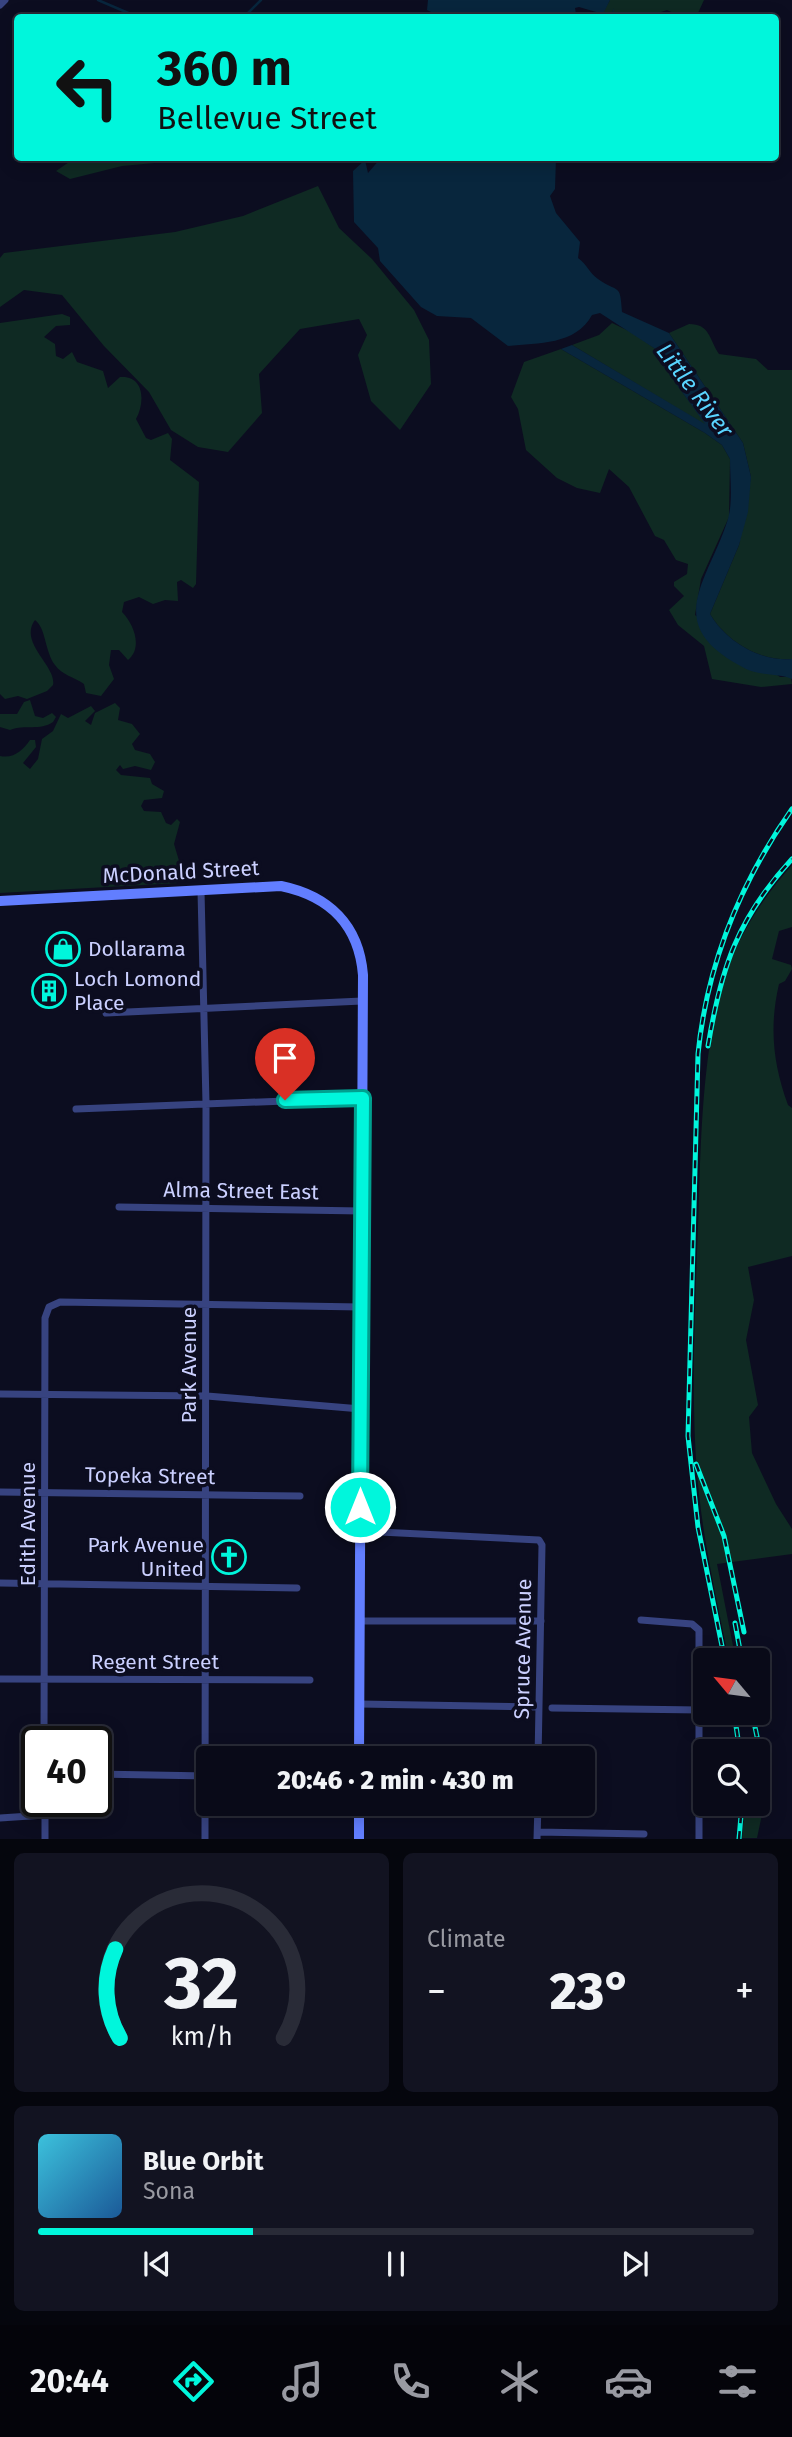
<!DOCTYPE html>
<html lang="en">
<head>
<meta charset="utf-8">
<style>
  :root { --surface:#090a18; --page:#121321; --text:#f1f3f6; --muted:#999aa2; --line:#292b37; --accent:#00f6dc }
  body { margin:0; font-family:"Fira Sans",sans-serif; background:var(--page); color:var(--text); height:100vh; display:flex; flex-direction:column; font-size:26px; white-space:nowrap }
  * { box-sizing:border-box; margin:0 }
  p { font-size:23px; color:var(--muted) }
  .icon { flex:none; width:38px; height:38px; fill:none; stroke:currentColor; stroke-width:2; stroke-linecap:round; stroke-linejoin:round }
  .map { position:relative; height:1839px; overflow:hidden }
  .side { display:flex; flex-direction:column; gap:14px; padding:14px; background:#05060d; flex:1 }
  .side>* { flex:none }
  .guide { position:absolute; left:14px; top:14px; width:765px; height:147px; border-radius:7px; box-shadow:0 4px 18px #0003,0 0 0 2px var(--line); background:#00f6dc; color:#111; overflow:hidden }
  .needle { width:46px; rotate:299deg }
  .tools { position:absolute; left:693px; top:1648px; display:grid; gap:14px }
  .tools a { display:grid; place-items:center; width:77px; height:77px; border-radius:7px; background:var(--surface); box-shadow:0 4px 18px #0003,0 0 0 2px var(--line); font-size:35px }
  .speed { position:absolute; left:21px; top:1726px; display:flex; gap:14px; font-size:35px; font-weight:700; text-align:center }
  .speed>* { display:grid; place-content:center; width:91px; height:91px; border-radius:50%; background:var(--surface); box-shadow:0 4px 18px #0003,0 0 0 2px var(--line); line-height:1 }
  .speed .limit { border:4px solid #111; border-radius:10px; background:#fff; color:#111 }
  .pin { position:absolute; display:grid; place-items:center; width:60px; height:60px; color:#fff; margin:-72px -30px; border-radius:50% 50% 50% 0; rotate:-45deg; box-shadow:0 0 7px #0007 }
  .pin .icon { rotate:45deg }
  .me { position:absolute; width:77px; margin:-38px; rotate:0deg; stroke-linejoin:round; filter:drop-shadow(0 0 5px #0008) }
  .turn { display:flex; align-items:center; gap:24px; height:147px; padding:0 28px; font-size:32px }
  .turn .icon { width:91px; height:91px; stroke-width:2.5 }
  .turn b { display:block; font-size:49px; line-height:60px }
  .big { font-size:52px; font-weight:800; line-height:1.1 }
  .side .card { flex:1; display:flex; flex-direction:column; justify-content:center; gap:10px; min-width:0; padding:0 24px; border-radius:10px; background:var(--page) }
  .side .dial { align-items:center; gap:0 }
  .dial svg { height:182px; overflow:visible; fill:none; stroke:var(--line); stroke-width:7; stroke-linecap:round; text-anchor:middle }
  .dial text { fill:var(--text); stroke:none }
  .song { display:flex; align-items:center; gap:21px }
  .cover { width:84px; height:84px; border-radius:10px; background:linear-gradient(135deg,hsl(190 70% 55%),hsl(210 70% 35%)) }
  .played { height:7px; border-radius:4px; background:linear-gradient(90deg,var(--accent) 30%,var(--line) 30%) }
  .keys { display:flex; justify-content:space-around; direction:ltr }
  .heat { display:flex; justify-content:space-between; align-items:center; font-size:38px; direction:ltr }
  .side .tiles { flex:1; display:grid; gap:14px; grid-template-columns:1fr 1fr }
  .card:last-child { grid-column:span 2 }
  .trip { position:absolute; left:196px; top:1746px; width:399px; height:70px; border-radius:7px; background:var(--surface); box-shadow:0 4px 18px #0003,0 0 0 2px var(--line); font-weight:800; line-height:70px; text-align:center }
  .tabs { display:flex; height:112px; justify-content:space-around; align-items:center; background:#04040a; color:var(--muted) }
  .tabs .icon { width:49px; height:49px }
  .tabs .selected { color:var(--accent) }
  .tabs b { font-size:32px; color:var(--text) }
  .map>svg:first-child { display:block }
  .green { fill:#0f2a23 }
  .water { fill:#08263d }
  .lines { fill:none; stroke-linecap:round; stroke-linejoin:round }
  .stream { stroke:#08263d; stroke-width:2.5 }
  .street { stroke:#374380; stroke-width:7 }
  .secondary { stroke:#627eff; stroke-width:10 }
  .rail-casing { stroke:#00f6dc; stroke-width:5 }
  .rail { stroke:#0c0d20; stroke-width:2.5; stroke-dasharray:8; stroke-linecap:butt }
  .route-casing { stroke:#00a08f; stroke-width:18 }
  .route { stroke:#00f6dc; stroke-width:12 }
  .labels { text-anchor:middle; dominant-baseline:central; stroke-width:7; stroke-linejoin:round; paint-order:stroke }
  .street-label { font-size:21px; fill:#cbd0ff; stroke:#0c0d20 }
  .poi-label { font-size:21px; fill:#cbd0ff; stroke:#0c0d20; text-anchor:start }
  .water-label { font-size:23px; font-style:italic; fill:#59d4ff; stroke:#0c0d20 }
</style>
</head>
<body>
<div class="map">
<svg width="792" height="1839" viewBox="0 0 792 1839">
  <rect width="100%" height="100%" fill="#0c0d20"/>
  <path class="green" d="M610 0H704L698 13 701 17H682L667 10 658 13 657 18 613 17V11L611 15 603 12Z
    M75 158H209L122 166 70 179 56 171Z
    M318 186 339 228 372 259 414 310 429 340 431 384 400 430 371 401 358 355 367 335 359 319 300 329 259 374 262 413 228 452 198 447 171 430 149 392 104 346 62 295 24 290 0 307V258L4 253 175 232 243 216Z
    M62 314 70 317V325L56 326 44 337 55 344 56 356 63 359 72 352 77 362 103 371 108 388 120 377C145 375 145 403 136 419L146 438 151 440 168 433 172 439 170 460 199 482 196 584 193 588 181 580 177 582 178 601 165 600 153 604 139 597 124 602 122 612C134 624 143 648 128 660L119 650H111L109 665 114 679 101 696 86 693 84 684C74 677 62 675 55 665 45 652 46 628 35 620 18 643 57 666 53 685L47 691 27 699 18 696 5 699 0 694V323Z
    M612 323 633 333 657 350V357L707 426 572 345 599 335Z
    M689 324C710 324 709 339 719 354L756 359 768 370H792V659C760 662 726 641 710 614L739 545 751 477 743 443 669 333Z
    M561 349 705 433 722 445 730 459 729 517 701 579 695 615 780 677H791L792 684 761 687 712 679 704 646 678 625 669 610 684 596 674 586V582L687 574 688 564 676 560 664 540 655 536 629 487 609 469 600 493 577 488 557 478 526 450 518 409 511 397 524 362Z
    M30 700 35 716 43 718 52 713 56 717 53 722C40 731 25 724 10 730L0 727V714H17L24 702Z
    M115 703 120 708 118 720 132 724 140 734 132 744 135 750 150 754 155 762 151 770 135 766 123 769 120 765 116 770 121 775 150 778 152 784 164 791 162 798 144 800 141 806 144 811 161 812 166 823 171 825 177 819 180 822 174 844 180 864 172 880 178 883 0 893V756C14 759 23 750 30 740H35L36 747 23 763 30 769 38 759 42 739 53 731 61 714 68 718 91 706 95 711 85 721 91 725 95 713Z
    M792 865V927L779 931 772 959 791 965 792 969 785 981 779 984C769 1027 773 1064 788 1105L792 1108V1256L748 1267 754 1300 746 1340 758 1405 749 1417 752 1453 776 1504 792 1529V1554L717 1564 736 1661H729C718 1605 705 1550 699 1494 689 1402 696 1292 699 1198 701 1128 704 1034 728 968 741 931 766 894 792 865Z
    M758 1774 764 1805 757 1838H742L745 1804H758Z"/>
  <path class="water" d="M428 0H610L604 12 611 15 614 8 613 17 579 7 575 8 576 14 584 17 430 18 435 14 427 10Z
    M381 158H556L555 189 550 196 556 213 580 242 578 258C587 264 589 273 598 279 619 294 620 282 622 312L669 333 743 443 751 477 748 512 739 545 710 614C726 641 760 662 792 659V679C780 673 761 676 746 669 659 625 708 583 728 519 733 501 730 478 730 459L722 445 705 433 561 349 572 345 705 424 657 357V350L600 313 592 315C576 345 538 343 508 346L471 318 437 316 421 307 380 261 378 248 354 222 353 171 365 160 368 173Z"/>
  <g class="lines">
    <path class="stream" d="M98 0 140 18
      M243 18 261 0"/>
    <path class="street" d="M0 5 5 0
      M201 891 206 1103 205 1839
      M106 1013 362 1001
      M76 1109 363 1098
      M119 1207 362 1211
      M0 1394 207 1396 361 1409
      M0 1492 300 1496
      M360 1531 539 1540 542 1545 538 1759
      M0 1583 297 1588
      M641 1620 692 1624 699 1630V1839
      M360 1621H541
      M0 1679 310 1680
      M359 1704 539 1707
      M552 1708 700 1710
      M44 1741 45 1318 49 1307 60 1302 361 1307
      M96 1774 208 1776
      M45 1801V1839
      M0 1818 45 1815
      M538 1832 644 1834
      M537 1839 538 1804"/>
    <path class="secondary" d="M0 901 281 886C329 896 359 925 363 975L359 1759
      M359 1804V1839"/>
    <g class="rail-casing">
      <path id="rail" d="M708 1046C721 968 737 919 792 859
        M696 1464 724 1536 744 1632
        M735 1623 742 1661
        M725 1661 698 1527 688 1436 698 1054C707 964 740 883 792 809
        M734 1713 740 1752
        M752 1713 759 1746
        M739 1839 742 1804"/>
    </g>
    <use href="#rail" class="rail"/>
  </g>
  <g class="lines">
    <g class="route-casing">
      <path id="route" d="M285 1100 363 1098 360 1507"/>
    </g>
    <use href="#route" class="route"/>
  </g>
  <defs>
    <g id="shop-ring" transform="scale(1.75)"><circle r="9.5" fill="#0c0d20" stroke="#00f6dc" stroke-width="1.5"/><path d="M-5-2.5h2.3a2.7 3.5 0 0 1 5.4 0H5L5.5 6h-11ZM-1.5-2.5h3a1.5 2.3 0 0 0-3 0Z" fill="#00f6dc"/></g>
    <g id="building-ring" transform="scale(1.75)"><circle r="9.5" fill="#0c0d20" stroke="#00f6dc" stroke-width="1.5"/><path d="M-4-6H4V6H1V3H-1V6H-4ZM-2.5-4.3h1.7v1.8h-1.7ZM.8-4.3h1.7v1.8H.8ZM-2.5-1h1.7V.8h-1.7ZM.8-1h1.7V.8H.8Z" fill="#00f6dc"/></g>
    <g id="church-ring" transform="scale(1.75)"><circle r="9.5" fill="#0c0d20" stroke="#00f6dc" stroke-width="1.5"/><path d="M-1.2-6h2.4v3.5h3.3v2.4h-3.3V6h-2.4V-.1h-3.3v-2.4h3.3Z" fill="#00f6dc"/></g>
  </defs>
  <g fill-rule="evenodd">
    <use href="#shop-ring" x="63" y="949"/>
    <use href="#building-ring" x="49" y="991"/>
    <use href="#church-ring" x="229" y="1557"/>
  </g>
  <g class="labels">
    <g class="street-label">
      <text transform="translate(181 872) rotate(-3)">McDonald Street</text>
      <text transform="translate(241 1191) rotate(1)">Alma Street East</text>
      <text transform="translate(189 1365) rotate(-90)">Park Avenue</text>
      <text transform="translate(150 1476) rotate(1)">Topeka Street</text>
      <text transform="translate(28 1524) rotate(-90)">Edith Avenue</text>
      <text transform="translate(523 1649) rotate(-89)">Spruce Avenue</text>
      <text x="155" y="1662">Regent Street</text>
    </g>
    <g class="poi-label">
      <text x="88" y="949">Dollarama</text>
      <text x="74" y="979">Loch Lomond<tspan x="74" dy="24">Place</tspan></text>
      <text x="204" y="1545" text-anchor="end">Park Avenue<tspan x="204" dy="24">United</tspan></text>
    </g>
    <g class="water-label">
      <text transform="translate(695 390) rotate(53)">Little River</text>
    </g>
  </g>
</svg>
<div class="tools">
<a><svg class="needle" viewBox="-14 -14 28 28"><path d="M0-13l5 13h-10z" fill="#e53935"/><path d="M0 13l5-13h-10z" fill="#999aa2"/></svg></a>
<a><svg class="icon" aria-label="search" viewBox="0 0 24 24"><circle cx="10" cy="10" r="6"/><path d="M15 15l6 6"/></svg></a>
</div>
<div class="speed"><div class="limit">40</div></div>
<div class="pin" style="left:285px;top:1100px;background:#d93025"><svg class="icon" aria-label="arrive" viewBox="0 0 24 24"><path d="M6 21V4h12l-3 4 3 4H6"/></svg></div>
<svg class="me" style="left:360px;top:1507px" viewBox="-20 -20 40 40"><circle r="17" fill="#00f6dc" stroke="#fff" stroke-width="3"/><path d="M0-11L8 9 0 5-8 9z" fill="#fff"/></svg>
<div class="trip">20:46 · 2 min · 430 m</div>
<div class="guide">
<div class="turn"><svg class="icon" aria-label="left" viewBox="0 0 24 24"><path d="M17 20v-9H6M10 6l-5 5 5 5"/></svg><div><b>360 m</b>Bellevue Street</div></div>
</div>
</div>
<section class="side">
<div class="tiles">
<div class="card dial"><svg viewBox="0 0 100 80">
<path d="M14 69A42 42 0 1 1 86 69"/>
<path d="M14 69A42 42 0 0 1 12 30" stroke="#00f6dc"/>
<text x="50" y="56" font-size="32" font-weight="700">32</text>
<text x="50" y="72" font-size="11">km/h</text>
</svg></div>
<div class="card"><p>Climate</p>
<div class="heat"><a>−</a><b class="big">23°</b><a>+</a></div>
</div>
<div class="card">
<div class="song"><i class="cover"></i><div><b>Blue Orbit</b><p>Sona</p></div></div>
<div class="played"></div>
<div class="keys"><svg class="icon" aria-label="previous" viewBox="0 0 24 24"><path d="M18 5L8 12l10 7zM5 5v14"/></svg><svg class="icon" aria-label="pause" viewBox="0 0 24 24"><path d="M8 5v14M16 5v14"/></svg><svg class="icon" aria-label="next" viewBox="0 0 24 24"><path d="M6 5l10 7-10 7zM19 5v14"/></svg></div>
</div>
</div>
</section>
<nav class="tabs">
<b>20:44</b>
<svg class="icon selected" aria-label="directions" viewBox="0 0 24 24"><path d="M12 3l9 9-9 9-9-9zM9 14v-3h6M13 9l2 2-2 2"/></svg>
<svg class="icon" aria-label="music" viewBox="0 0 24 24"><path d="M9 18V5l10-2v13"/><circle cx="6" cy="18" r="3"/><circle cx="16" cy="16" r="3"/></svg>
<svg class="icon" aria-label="phone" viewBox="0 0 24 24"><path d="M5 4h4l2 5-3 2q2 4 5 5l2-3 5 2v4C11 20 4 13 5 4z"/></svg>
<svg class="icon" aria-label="climate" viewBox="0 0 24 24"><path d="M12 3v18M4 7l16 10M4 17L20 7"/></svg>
<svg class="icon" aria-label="car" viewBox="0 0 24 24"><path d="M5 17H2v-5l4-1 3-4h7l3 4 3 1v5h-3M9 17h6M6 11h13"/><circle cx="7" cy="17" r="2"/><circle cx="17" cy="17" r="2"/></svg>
<svg class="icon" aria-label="filters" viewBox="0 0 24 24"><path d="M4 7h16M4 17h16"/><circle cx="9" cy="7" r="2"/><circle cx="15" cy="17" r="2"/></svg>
</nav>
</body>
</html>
